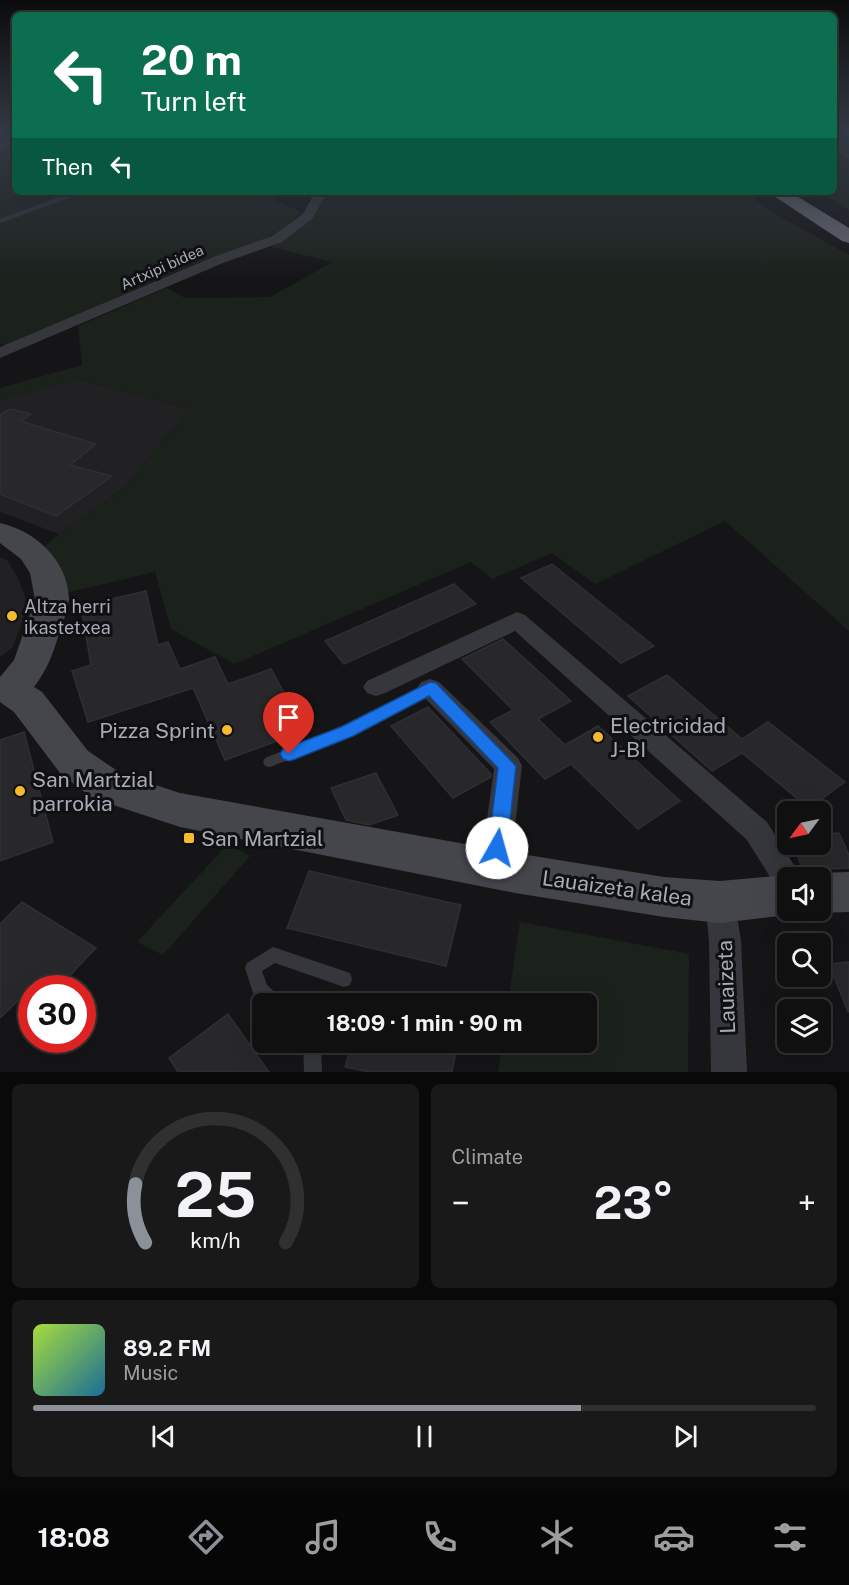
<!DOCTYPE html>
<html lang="en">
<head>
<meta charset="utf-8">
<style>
  :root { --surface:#101011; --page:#19191a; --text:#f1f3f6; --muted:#9c9d9f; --line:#303031; --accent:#8c9099 }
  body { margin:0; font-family:"Public Sans",sans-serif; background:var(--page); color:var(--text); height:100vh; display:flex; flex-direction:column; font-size:22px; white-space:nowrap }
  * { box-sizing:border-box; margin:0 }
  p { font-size:20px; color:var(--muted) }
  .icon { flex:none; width:33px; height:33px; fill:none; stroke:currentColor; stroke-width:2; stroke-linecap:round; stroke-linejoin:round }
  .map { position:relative; height:1072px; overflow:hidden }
  .drawer { display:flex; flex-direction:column; gap:12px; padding:12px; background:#090909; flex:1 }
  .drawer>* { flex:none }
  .guide { position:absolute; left:12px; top:12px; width:825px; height:183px; border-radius:9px; box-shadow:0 6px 24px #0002,0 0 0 2px var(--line); background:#0b6e4f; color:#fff; overflow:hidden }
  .needle { width:39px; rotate:237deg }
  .controls { position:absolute; left:777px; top:801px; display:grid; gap:12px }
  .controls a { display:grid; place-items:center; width:54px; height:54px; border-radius:9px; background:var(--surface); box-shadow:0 6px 24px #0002,0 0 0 2px var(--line); font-size:30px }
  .speed { position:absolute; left:18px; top:975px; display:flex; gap:12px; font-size:30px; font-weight:700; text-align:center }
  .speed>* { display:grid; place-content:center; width:78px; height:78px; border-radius:50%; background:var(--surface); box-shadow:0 6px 24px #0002,0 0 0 2px var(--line); line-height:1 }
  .speed .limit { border:9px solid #d22; background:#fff; color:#111 }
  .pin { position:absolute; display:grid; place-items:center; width:51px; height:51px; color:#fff; margin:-62px -26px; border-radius:50% 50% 50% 0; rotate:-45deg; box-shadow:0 0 6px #0007 }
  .pin .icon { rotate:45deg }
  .me { position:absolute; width:66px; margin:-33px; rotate:7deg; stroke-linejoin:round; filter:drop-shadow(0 0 4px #0008) }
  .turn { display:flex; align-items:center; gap:21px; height:126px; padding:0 30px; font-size:27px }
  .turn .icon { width:78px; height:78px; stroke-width:2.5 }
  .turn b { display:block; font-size:42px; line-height:51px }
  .then { display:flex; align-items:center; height:57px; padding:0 30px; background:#0003; gap:12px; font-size:22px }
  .big { font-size:45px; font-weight:700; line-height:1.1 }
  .drawer .card { flex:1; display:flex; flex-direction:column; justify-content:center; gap:9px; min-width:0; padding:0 21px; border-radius:9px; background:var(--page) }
  .drawer .dial { align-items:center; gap:0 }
  .dial svg { height:156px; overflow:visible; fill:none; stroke:var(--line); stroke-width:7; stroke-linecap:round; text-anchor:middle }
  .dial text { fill:var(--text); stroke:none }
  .song { display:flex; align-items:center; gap:18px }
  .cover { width:72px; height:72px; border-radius:9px; background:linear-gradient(135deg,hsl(80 70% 55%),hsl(200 70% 35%)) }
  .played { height:6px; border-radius:3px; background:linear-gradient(90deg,var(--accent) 70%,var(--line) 70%) }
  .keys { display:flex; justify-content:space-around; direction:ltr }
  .heat { display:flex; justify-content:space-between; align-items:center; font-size:33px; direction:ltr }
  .drawer .tiles { flex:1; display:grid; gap:12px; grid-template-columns:1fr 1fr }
  .card:last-child { grid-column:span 2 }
  .trip { position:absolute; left:252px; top:993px; width:345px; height:60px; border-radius:9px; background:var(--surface); box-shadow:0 6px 24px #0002,0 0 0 2px var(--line); font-weight:700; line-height:60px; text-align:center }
  .tabs { display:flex; height:96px; justify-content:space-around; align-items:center; background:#060607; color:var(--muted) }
  .tabs .icon { width:42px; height:42px }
  .tabs .on { color:var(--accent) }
  .tabs b { font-size:27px; color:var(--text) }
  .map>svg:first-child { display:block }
  .built { fill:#212124 }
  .green { fill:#1b221c }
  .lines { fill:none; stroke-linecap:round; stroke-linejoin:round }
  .stream { stroke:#2b333b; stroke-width:4 }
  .building { fill:#28282b; stroke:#2f2f33; stroke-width:1.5 }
  .lane { fill:#36373c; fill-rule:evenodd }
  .street { fill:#36373c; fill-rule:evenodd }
  .secondary { fill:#44464c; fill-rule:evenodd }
  .highway { fill:#62646d; fill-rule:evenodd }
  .route { fill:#1a73e8; stroke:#114b97; stroke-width:1.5 }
  .poi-dot { fill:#f6ba2e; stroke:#101012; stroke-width:2 }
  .labels { text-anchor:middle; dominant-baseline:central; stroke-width:6; stroke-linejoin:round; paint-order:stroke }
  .far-street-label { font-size:15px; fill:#a7abb7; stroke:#101012 }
  .poi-label { font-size:18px; fill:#a7abb7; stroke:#101012; text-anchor:start }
  .near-poi-label { font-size:21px; fill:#a7abb7; stroke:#101012; text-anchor:start }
  .near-street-label { font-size:21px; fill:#a7abb7; stroke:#101012 }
</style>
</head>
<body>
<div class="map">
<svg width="849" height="1072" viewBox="0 0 849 1072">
  <rect width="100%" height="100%" fill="#151517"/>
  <path class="built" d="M78 379 189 409 124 488 59 534 0 512V400Z
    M0 557 7 560 18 578 28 605 13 647 0 657Z"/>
  <path class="green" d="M0 131H15V192H282L274 200 301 212C275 242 235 248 200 262 134 289 70 319 4 345L0 344Z
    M834 131H849V210L820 192H834Z
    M326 192H417L451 198 461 192H746L770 211 849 255V631L725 521 595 584 552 553 492 579 471 562 234 664 171 629 155 572 65 593 42 549 59 534 124 488 189 409 78 379 0 400V388L82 365 78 326 166 288 185 298 270 297 333 262 271 247 309 221Z
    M228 844 250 856 163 955 137 942Z
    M520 922 689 954 688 1072H498L502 1043 586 1042V1004L508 1003Z"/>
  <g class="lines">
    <path class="stream" d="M834 148 849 157
      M0 221 79 192"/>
  </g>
  <path class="building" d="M10 409 31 414 20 421 96 444 70 465 112 476 56 516 0 494V415Z
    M552 564 654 646 621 663 521 578Z
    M454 584 476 604 344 664 325 641Z
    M146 591 158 645 168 642 180 669 215 657 228 684 271 669 305 731 225 760 193 688 88 722 72 671 91 665 81 606Z
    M503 639 571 701 538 719 565 745 598 726 680 801 638 829 571 764 545 779 490 722 513 710 462 659Z
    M667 675 742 739 768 722 845 782 809 808 742 753 712 771 628 696Z
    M428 707 491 774V777L453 798 391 726Z
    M24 732 53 842 0 861V740Z
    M376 773 398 815 369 825 346 820 331 788Z
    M839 833 849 855V868L803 870 793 844H820V834Z
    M309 871 461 905 446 966 287 928Z
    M22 902 96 948 58 988H32V1005L23 996 0 1018V924Z
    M849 962V1011L848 1012 829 964Z
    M228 1014 269 1072H178L169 1058Z
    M352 1042H458L452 1072H369L345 1067Z"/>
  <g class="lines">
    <path class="lane" d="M430 683 434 685 436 688 434 691 352 735 270 767 265 766 263 762 265 758 342 727Z
      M273 947 350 973 352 979 350 985 344 987 275 963 262 971 267 985 281 998 283 1004H262L254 996 245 968 247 963Z
      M303 1042H321L322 1072H304Z"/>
    <path class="street" d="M15 138V145L0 151V144Z
      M315 192H327L312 219 282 242 223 263 0 358V347L213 257 272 236 303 214Z
      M517 612 525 615 767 822 802 878H788V892L777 888 747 840 515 631 385 693 376 696 367 693 363 687 367 681Z
      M430 679 439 682 518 758 522 766 510 869 506 878 495 882 484 878 480 869 494 769 421 694 417 688 421 682Z
      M720 888 731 892 735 902 741 941 747 1072H711L709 941 705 902 709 892Z"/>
    <path class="secondary" d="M0 523C35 531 67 559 69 598 69 609 62 623 59 634 53 654 47 670 34 687L42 692 88 751 122 774 180 793 515 853 664 877 720 881 788 875 796 878H788V910H801L788 915 720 923 664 917 515 893 180 827 92 798 60 773 14 712 0 702V677L14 660 35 600 30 573 21 559 0 543Z
      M849 872V912L820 913 812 910H820V878H807L820 873Z"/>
    <path class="highway" d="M768 192H790L849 228V243L842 241Z"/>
  </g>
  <linearGradient id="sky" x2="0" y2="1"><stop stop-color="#0c0c0d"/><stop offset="0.47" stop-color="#353b47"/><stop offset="1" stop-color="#353b47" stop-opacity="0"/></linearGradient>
  <rect width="849" height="281" fill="url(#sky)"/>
  <path class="route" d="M430 682 436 683 516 766 507 848 504 854 497 856 490 854 488 848 498 768 429 696 353 736 295 759 289 761 283 759 280 754 283 749 341 727Z"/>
  <g class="poi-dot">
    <circle cx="12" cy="616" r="6"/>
    <circle cx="227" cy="730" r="6"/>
    <circle cx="598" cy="737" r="6"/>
    <circle cx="20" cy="791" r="6"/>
    <rect x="183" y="832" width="12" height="12" rx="3"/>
  </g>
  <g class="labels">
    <g class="far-street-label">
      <text transform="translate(162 267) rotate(-24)">Artxipi bidea</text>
    </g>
    <g class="poi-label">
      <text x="24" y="606">Altza herri<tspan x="24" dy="21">ikastetxea</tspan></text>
    </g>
    <g class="near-poi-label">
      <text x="610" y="725">Electricidad<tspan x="610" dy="24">J-BI</tspan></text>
      <text x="215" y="730" text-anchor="end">Pizza Sprint</text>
      <text x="32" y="779">San Martzial<tspan x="32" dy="24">parrokia</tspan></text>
      <text x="201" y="838">San Martzial</text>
    </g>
    <g class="near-street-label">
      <text transform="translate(617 888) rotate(8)">Lauaizeta kalea</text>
      <text transform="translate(726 987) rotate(-92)">Lauaizeta</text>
    </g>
  </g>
</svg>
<div class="controls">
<a><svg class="needle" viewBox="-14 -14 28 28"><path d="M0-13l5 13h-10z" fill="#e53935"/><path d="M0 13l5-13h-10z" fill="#9c9d9f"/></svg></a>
<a><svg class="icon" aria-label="sound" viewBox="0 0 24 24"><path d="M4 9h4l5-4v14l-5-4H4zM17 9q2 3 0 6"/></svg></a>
<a><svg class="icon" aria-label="search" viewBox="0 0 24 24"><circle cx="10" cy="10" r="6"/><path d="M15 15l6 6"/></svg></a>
<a><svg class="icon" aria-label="layers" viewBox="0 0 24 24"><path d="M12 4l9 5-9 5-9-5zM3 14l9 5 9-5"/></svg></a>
</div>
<div class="speed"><div class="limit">30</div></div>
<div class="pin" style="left:289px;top:754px;background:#d93025"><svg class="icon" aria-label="arrive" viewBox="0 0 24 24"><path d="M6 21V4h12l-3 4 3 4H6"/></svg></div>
<svg class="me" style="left:497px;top:848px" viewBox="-20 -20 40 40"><circle r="19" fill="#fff"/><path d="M0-13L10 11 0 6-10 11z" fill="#1a73e8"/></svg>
<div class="trip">18:09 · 1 min · 90 m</div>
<div class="guide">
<div class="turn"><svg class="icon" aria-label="left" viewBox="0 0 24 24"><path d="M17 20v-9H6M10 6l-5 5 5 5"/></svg><div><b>20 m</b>Turn left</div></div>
<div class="then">Then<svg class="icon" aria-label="left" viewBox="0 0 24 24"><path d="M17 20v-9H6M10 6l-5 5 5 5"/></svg></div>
</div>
</div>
<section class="drawer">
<div class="tiles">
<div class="card dial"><svg viewBox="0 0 100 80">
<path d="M14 69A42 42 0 1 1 86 69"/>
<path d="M14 69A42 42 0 0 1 9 39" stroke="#8c9099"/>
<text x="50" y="56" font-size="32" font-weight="700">25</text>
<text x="50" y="72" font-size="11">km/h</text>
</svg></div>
<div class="card"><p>Climate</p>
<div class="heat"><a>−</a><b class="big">23°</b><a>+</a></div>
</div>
<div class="card">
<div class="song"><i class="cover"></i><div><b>89.2 FM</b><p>Music</p></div></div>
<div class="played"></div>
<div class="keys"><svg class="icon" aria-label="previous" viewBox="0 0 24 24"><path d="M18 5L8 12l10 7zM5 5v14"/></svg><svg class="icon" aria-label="pause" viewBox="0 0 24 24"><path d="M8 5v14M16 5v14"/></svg><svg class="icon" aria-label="next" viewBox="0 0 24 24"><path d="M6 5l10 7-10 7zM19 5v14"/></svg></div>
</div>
</div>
</section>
<nav class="tabs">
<b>18:08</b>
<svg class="icon on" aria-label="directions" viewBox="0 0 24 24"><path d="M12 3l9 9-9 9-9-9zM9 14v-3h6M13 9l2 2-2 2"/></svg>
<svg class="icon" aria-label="music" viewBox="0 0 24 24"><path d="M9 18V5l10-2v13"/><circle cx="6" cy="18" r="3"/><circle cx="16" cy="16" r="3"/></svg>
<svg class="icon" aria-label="phone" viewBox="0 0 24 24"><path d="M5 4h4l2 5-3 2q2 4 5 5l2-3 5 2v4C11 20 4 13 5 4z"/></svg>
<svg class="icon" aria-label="climate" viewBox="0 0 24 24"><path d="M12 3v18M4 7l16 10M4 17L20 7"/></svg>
<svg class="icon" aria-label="car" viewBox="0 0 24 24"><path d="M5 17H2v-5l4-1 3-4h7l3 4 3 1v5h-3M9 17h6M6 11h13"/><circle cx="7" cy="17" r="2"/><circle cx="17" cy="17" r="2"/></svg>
<svg class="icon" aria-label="filters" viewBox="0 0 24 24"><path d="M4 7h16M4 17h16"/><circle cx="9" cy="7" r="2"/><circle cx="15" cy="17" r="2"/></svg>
</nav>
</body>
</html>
